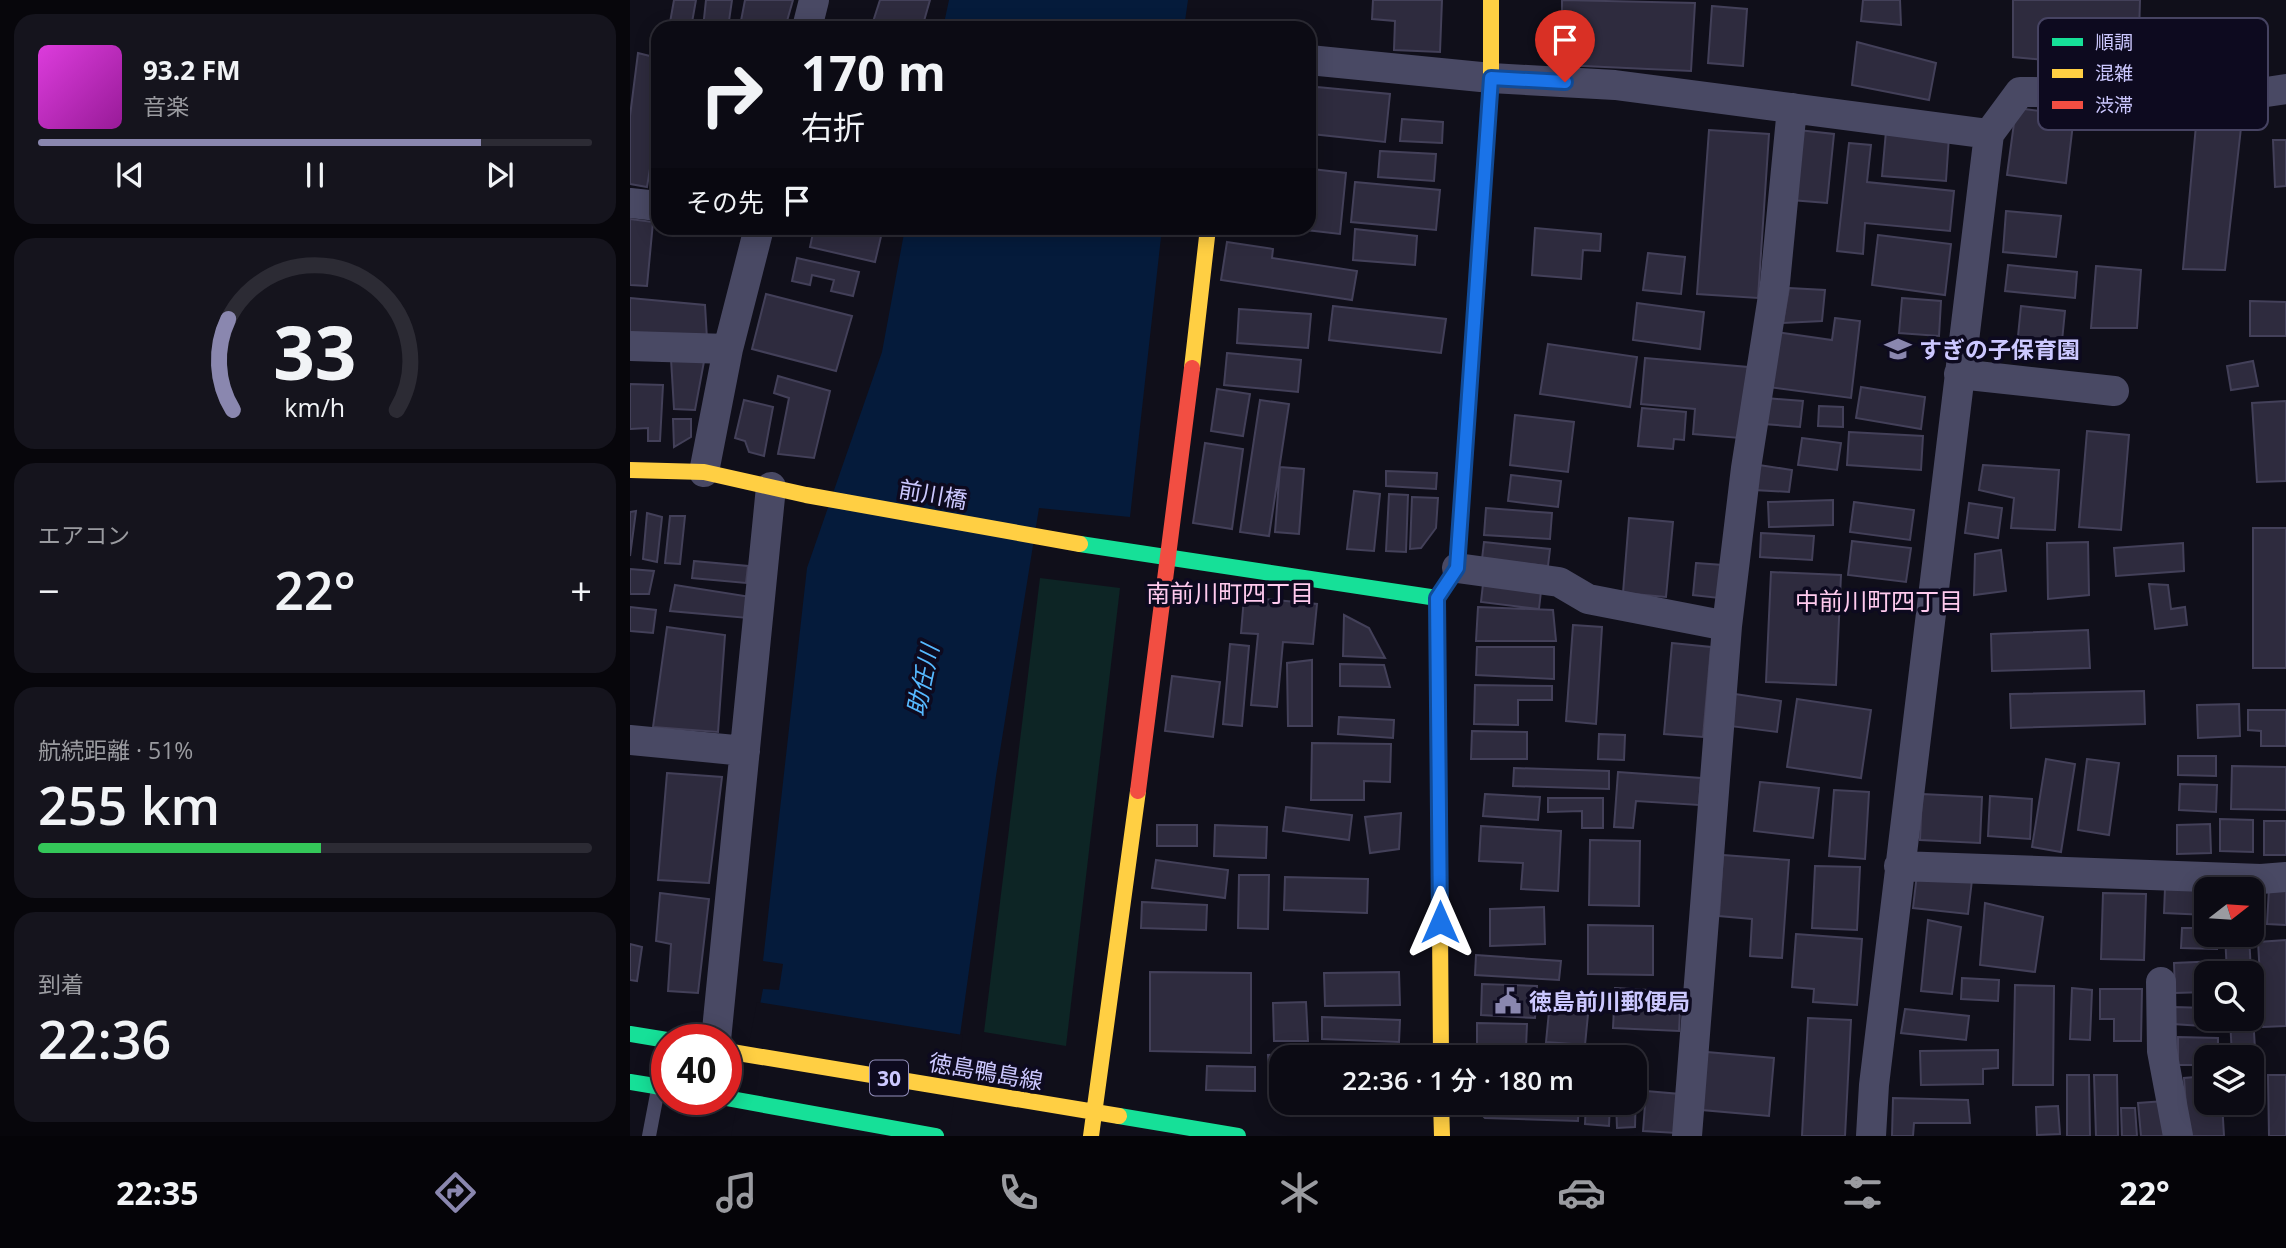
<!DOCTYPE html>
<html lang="ja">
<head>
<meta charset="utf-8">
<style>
  :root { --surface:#0c0b14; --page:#15141d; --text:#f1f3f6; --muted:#9a9ba0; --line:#2c2b34; --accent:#8a87af }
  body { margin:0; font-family:"Open Sans","Noto Sans JP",sans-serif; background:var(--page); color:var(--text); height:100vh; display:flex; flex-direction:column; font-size:26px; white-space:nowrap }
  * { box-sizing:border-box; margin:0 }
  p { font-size:23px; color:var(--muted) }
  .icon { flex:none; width:38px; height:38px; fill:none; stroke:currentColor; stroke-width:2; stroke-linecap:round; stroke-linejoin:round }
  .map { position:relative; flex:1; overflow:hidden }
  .sheet { display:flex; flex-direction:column; gap:14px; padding:14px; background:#07060b; width:630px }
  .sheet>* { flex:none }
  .guide { position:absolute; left:21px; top:21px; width:665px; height:214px; border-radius:21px; box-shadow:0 4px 18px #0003,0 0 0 2px var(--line); background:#0c0b14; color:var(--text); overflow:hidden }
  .needle { width:46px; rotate:73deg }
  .controls { position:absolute; left:1564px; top:877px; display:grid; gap:14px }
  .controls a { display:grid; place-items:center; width:70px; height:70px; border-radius:14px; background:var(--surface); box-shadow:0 4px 18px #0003,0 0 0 2px var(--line); font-size:35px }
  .speed { position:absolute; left:21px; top:1024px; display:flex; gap:14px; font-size:35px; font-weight:700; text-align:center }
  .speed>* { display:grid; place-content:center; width:91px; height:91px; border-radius:50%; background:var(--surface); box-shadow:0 4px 18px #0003,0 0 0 2px var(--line); line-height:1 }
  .speed .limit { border:10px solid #d22; background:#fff; color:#111 }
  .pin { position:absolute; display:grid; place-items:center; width:60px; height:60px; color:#fff; margin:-72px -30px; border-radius:50% 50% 50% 0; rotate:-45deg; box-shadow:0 0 7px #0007 }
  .pin .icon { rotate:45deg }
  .me { position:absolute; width:77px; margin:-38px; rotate:0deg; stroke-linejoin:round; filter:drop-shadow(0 0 5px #0008) }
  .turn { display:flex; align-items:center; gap:24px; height:147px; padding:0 35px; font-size:32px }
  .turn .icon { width:91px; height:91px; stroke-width:2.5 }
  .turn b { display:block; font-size:49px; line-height:60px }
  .then { display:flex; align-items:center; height:66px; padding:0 35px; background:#0003; gap:14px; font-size:26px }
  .big { font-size:52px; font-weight:600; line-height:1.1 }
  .sheet .widget { flex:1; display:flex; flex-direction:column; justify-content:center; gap:10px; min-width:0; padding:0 24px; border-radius:21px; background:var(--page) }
  .sheet .dial { align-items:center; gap:0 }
  .dial svg { height:182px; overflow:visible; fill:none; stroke:var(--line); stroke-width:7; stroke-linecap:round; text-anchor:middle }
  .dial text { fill:var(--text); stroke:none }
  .song { display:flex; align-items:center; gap:21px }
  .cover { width:84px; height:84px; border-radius:10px; background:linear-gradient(135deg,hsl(300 70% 55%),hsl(300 70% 35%)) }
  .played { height:7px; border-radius:4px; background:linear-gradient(90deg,var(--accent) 80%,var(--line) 80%) }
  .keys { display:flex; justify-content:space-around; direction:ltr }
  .heat { display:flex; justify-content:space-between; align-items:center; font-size:38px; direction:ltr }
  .charge { height:10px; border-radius:5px; background:linear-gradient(90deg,#34c759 51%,var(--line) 0) }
  .trip { position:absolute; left:639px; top:1045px; width:378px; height:70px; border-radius:21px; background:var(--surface); box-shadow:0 4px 18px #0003,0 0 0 2px var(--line); font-weight:600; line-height:70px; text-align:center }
  .menu { display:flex; height:112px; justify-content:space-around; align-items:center; background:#050408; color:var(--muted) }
  .menu .icon { width:49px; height:49px }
  .menu .active { color:var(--accent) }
  .menu b { font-size:32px; color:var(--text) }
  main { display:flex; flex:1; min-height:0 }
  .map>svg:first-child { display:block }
  .green { fill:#0d2525 }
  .water { fill:#051b3b }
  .pier { fill:#100f1a }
  .building { fill:#2e2b3e; stroke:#434059; stroke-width:2 }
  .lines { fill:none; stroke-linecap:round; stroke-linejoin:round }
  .lane { stroke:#494964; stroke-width:14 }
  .street { stroke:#494964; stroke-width:30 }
  .fast { stroke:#16e098; stroke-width:16 }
  .slow { stroke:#ffcf43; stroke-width:16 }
  .jam { stroke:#f24e42; stroke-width:16 }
  .route-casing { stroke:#114b97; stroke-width:18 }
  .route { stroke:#1a73e8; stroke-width:12 }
  .labels { text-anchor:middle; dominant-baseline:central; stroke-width:7; stroke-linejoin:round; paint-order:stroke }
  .shield { fill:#0d0a1f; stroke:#938fbc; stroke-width:2 }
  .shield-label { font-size:21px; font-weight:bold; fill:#ccc8ff }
  .poi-label { font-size:23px; font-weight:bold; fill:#ccc8ff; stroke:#0d0a1f; text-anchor:start }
  .street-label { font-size:23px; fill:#ccc8ff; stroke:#0d0a1f }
  .neighbourhood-label { font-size:24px; fill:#ffcaee; stroke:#0d0a1f }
  .water-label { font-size:24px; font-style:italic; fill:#56b9ff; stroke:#0d0a1f }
  .key { fill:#0d0a1f; stroke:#464362; stroke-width:2 }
  .key-label { font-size:19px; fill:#ccc8ff }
</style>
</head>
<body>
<main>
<section class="sheet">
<div class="widget">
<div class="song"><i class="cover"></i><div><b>93.2 FM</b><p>音楽</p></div></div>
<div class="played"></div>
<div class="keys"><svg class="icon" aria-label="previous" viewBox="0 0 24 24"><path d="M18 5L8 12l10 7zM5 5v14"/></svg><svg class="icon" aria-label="pause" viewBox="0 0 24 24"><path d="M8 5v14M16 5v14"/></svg><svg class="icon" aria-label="next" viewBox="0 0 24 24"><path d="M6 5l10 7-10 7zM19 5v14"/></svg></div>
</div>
<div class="widget dial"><svg viewBox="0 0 100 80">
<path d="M14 69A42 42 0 1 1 86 69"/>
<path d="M14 69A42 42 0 0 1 12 29" stroke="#8a87af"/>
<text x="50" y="56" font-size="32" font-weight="700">33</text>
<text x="50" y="72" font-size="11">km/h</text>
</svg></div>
<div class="widget"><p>エアコン</p>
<div class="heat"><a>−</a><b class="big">22°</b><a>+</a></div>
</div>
<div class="widget"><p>航続距離 · 51%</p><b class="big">255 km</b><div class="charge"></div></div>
<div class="widget"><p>到着</p><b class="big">22:36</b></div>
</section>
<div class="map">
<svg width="1656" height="1136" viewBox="0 0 1656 1136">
  <rect width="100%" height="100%" fill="#100f1a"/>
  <path class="green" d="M410 578 490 588 436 1046 354 1032Z"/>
  <path class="water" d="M319 0H558L554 28H313Z
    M275 228H532L500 517 409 508 366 776 316 1136H105L133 989 149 990 153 964 133 961 177 568 252 352Z"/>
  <path class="pier" d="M127 1002 333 1035 319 1136H101Z"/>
  <path class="building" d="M44 0H66L61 28H39Z
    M76 0H102L98 28 85 24V28H73Z
    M115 0H163L155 28 110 26Z
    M250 0H300L292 28H241Z
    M743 0H812L810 52 764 50 765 21 742 19Z
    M932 0 1065 3 1061 71 932 65Z
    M1233 0H1270L1271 25 1231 21Z
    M1383 0H1510L1508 69 1383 57Z
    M1082 6 1117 9 1113 66 1078 63Z
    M1227 42 1306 63 1299 100 1222 85Z
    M8 53 28 58V120L17 187 0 184V116Z
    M687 87 760 94 755 142 682 134Z
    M1386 108 1444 115 1436 183 1377 175Z
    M1567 114 1612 119 1595 270 1553 269Z
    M772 119 813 122 812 143 770 141Z
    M1079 130 1139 134 1128 298 1067 294Z
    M1168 130 1204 134 1197 203 1161 200Z
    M1256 131 1319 136 1316 181 1252 176Z
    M1643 140H1656V186L1645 187Z
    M1219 143 1241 145 1237 182 1324 191 1320 231 1235 223 1233 254 1207 251Z
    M750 151 806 154 804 181 748 177Z
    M682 169 716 173 710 234 676 230 679 228Z
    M725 182 810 190 806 230 721 222Z
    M1376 211 1431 216 1426 257 1373 252Z
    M0 219 23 222 17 286 0 285Z
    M184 228H253L245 262 180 247Z
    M905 228 971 234 970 251 953 250 951 279 902 275Z
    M725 229 787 236 785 265 723 260Z
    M1248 235 1321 244 1315 295 1242 285Z
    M597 242 643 249 642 258 727 271 722 300 591 280Z
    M1018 253 1055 257 1051 294 1013 290Z
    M167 258 229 272 223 296 201 291 204 280 182 275 180 285 162 281Z
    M1378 265 1447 272 1445 298 1375 291Z
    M1466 266 1511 270 1507 328H1461Z
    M1159 288 1195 290 1192 321 1153 323Z
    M136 294 222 316 206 371 122 349Z
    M0 298 75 305 77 339 0 334Z
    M1272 298 1311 301 1309 336 1269 333Z
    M1620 301 1656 302V336H1620Z
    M1007 303 1074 312 1070 349 1003 340Z
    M703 306 816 319 811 353 699 340Z
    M1391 306 1435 311 1430 361 1386 356Z
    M609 309 681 314 678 348 607 343Z
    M1205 318 1230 321 1221 398 1138 387 1146 332 1202 340Z
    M918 344 1007 357 1000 407 910 394Z
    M597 353 671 360 668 392 594 385Z
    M75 356 65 410 44 409 41 359Z
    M1015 358 1118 367 1110 438 1063 434 1065 409 1011 404Z
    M1623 361 1628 386 1601 390 1597 366Z
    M148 376 200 391 184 458 148 454 159 398 144 393Z
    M0 384 33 385 30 441H18V428L0 429Z
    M1231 387 1295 397 1291 429 1226 418Z
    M587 389 620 394 613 436 581 431Z
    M1136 398 1173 401 1170 427 1134 424Z
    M114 400 143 407 134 456 119 452 115 441 105 438Z
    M630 400 659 404 639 536 610 532Z
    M1656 401V481L1627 482 1622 403Z
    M1189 406 1213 407V427L1188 426Z
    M1012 408 1056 412 1054 440 1044 439 1043 449 1008 446Z
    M885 415 944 422 938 472 880 465Z
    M43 419H61V437L44 447Z
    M1457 431 1499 435 1491 530 1449 527Z
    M1219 432 1293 436 1291 470 1217 465Z
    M1172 438 1211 443 1207 470 1168 465Z
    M575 443 613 449 602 529 563 523Z
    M1129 465 1162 470 1159 492 1124 490Z
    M1353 465 1429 470 1425 530 1381 528 1384 498 1349 490Z
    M650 467 674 469 669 534 645 532Z
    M756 471 807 473 806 489 756 486Z
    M881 475 931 481 928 507 878 501Z
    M724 491 750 494 744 551 717 549Z
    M759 494 778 495 776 552 756 551Z
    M782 497 808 498 806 528 791 548 780 549Z
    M1203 500V525L1139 527 1138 502Z
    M1224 502 1284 510 1280 540 1220 532Z
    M1339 503 1372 508 1368 538 1335 533Z
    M856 508 922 513 920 539 854 535Z
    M6 511 0 556V512Z
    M17 513 32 517 27 562 13 559Z
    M40 516H55L50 564 35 563Z
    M999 518 1043 522 1036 597 993 593Z
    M1623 528H1656V668H1623Z
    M1131 533 1184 536 1182 560 1130 557Z
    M1222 541 1281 548 1276 582 1218 575Z
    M854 542 920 549 918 566 852 559Z
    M1458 542 1459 595 1418 599 1417 543Z
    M1553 543 1554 571 1486 576 1484 548Z
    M1371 550 1376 591 1344 595 1345 554Z
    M64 561 118 566 116 583 62 578Z
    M1066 563 1093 565 1089 598 1063 595Z
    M0 569 24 571 19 594H0Z
    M1141 572 1211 575 1206 685 1136 682Z
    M853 584 911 591 909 609 851 602Z
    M1519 584 1538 585 1541 609 1555 607 1557 625 1525 629Z
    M45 585 121 597 118 618 40 611Z
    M614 597 687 604 683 644 653 642 647 707 621 705 628 634 611 633Z
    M0 607 26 610 23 633 0 631Z
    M848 607 923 610 926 641H846Z
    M714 615 739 628 755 658 713 656Z
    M943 625 972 627 966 724 936 721Z
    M37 627 95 635 88 732 23 727Z
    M1458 630 1460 668 1362 671 1361 634Z
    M1042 643 1081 647 1073 737 1034 734Z
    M600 644 619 646 612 726 593 724Z
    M847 647H924V679L846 675Z
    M682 660V726H658L657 663Z
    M710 664 754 665 760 687 710 686Z
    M542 676 590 682 583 737 535 731Z
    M845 685 922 686V700H888V725L844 724Z
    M1514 691 1515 724 1381 728 1380 694Z
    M1105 694 1151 701 1147 732 1100 726Z
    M1167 699 1241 710 1231 778 1157 767Z
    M1609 704 1610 736 1568 738 1567 705Z
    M1618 710H1656V746H1631V731L1618 730Z
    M709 717 764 720 763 738 708 734Z
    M842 731 897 732V759H841Z
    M969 734 995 735 994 760 968 759Z
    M682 743 761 744 760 782 734 781V800H681Z
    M1548 756H1586V776L1548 775Z
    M1416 759 1445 764 1431 852 1402 847Z
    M1457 759 1489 763 1479 835 1448 830Z
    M1602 766 1656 767V810L1601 809Z
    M884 768 979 771V789L883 786Z
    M988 772 1071 778 1069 805 1006 801 1003 828 984 827Z
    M37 773 92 777 79 883 28 880Z
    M1130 782 1189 788 1183 838 1124 831Z
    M1550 784 1587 785 1586 812 1549 810Z
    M1204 790 1239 792 1235 859 1199 856Z
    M855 794 910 797 908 820 853 816Z
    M1292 794 1352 797 1350 843 1290 840Z
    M1360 796 1402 799 1400 839 1358 836Z
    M918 798H973V828H952V811L918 812Z
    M656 807 722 815 719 840 653 831Z
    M771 813 769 849 740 853 735 817Z
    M1590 819 1623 820V852L1590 851Z
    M1634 821H1656V855H1634Z
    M1580 824 1581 853 1547 854V825Z
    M527 825H567V846H527Z
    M585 825 637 827 636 858 584 856Z
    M851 826 931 831 928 891 891 889 893 863 849 861Z
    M960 840 1010 841 1009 906 959 905Z
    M1093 855 1159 860 1152 958 1120 956 1122 919 1089 916Z
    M526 860 598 870 595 898 522 888Z
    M1185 866 1230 867 1227 930 1182 928Z
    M1287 874 1342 880 1338 914 1283 908Z
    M609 875H639L638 929 608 928Z
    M655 877 738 879 737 913 654 910Z
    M1535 888 1577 890V915L1534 913Z
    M1639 888 1656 889V925L1637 924Z
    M30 893 79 899 68 993 38 991 41 944 26 941Z
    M1473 893 1516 894 1514 960 1471 959Z
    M512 902 577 905 576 930 511 928Z
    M1355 903 1413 917 1405 972 1350 965Z
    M914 907 915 944 860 946V909Z
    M1298 920 1331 927 1322 994 1291 991Z
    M958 925 1023 926V975L958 974Z
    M1552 928H1577V934H1587V949L1551 948Z
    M1166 934 1232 939 1227 1005 1183 1002 1184 989 1162 987Z
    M1595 934H1619L1621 973H1597Z
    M1656 940V1026L1633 1027 1628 942Z
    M0 944 12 947 7 981 0 980Z
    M846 955 931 961 929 980 845 975Z
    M1588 961V973H1577V992L1545 993 1544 963Z
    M520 972 621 973V1053L520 1051Z
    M769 972 770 1005 695 1006 694 973Z
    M1332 978 1369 980 1368 1001 1331 999Z
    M852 984 907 986 905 1018 851 1015Z
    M1385 985 1424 986 1423 1085H1383Z
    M985 988 1051 992 1049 1031 983 1028Z
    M1442 988 1462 990 1460 1040 1440 1039Z
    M1470 989H1512L1511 1041H1484V1019H1470Z
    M921 991 960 994 955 1045 916 1042Z
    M1622 1000 1626 1065H1622V1057H1602L1600 1018H1622Z
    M676 1002 678 1041H644L643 1003Z
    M1544 1007 1577 1008V1018H1587V1027L1543 1024Z
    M1275 1009 1339 1016 1336 1040 1271 1033Z
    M692 1017 770 1020 769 1042 692 1039Z
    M1178 1018 1221 1020 1215 1136H1172Z
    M847 1023 897 1024 896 1048 847 1049Z
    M1548 1037 1588 1038V1057H1577V1065H1548Z
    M1368 1050V1068L1353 1069V1084L1291 1085 1290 1051Z
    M691 1051 772 1052V1057H691Z
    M1077 1052 1144 1058 1139 1116 1072 1110Z
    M677 1053V1057H651V1083L640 1084 638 1055Z
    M577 1066 625 1067V1091L576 1090Z
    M1437 1075H1459L1460 1136H1437Z
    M1464 1075H1487L1488 1136H1466Z
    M1638 1075H1656V1136H1639Z
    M1577 1076V1102H1592L1594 1136H1558L1554 1078Z
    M1006 1090 1005 1127 987 1128 986 1102H1004Z
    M1016 1091 1050 1094 1047 1133 1013 1131Z
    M1263 1098 1338 1100 1340 1123H1284L1283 1136H1262Z
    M1534 1101 1538 1136H1511L1508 1103Z
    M691 1102H769L767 1114 690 1106Z
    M845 1102H949L948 1121 855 1118 845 1108Z
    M956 1102H980L979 1126 955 1124Z
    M1428 1106 1430 1134 1407 1135 1406 1107Z
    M1491 1108H1505L1507 1136H1492Z"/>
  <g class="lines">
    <path class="lane" d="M19 1136 28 1089"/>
    <path class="street" d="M177 28 184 0
      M679 60 861 78 985 85 1359 134 1390 92 1623 94 1656 89
      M0 203 28 206
      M0 346 98 349
      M1329 374 1484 391
      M74 472 98 349 129 228
      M827 568 929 582 958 599 1097 626 1057 1136
      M1097 626 1116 468 1145 283 1162 108
      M0 740 115 751
      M1269 866 1631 879 1656 877
      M1531 982 1532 1051 1548 1136
      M86 1040 141 487
      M1241 1136 1244 1085 1359 134"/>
    <path class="fast" d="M450 544 807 598
      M809 793 807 598 827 568 834 465
      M0 1034 37 1040
      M0 1082 37 1088
      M96 1098 306 1136
      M489 1116 608 1136"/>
    <path class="slow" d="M562 368 578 228
      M834 465 861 78V0
      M0 470 74 472 176 495 450 544
      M809 793 811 1057
      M96 1051 489 1116
      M811 1102 812 1136
      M461 1136 508 791"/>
    <path class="jam" d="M508 791 562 368"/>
  </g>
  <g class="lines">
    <g class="route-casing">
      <path id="route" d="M810 922 807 598 827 568 861 78 935 82"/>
    </g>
    <use href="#route" class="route"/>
  </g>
  <defs>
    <g id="school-bare" transform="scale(2.1)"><path d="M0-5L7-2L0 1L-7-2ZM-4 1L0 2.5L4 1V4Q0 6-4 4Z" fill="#8a87af" stroke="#0d0a1f" stroke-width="2.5" paint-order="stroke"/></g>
    <g id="civic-bare" transform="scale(2.1)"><path d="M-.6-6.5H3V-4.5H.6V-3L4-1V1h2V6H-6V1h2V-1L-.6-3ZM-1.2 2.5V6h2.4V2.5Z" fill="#8a87af" stroke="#0d0a1f" stroke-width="2.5" paint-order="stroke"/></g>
  </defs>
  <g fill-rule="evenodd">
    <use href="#school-bare" x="1268" y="349"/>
    <use href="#civic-bare" x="878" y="1001"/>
  </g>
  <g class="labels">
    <rect class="shield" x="240" y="1060.5" width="38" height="35" rx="5"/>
    <g class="shield-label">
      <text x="259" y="1078">30</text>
    </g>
    <g class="poi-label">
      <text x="1289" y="349">すぎの子保育園</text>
      <text x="899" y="1001">徳島前川郵便局</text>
    </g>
    <g class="street-label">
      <text transform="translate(303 494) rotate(10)">前川橋</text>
      <text transform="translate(356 1071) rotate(10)">徳島鴨島線</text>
    </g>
    <g class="neighbourhood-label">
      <text x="600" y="592">南前川町四丁目</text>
      <text x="1249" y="600">中前川町四丁目</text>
    </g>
    <g class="water-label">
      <text transform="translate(292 680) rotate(-78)">助任川</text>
    </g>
  </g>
  <rect x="1408" y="18" width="230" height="112" rx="10" class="key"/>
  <rect x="1422" y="38" width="31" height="8" fill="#16e098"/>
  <rect x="1422" y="69" width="31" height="9" fill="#ffcf43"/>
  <rect x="1422" y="101" width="31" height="8" fill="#f24e42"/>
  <g class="key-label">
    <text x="1465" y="49">順調</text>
    <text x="1465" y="80">混雑</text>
    <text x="1465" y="112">渋滞</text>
  </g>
</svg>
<div class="controls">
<a><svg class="needle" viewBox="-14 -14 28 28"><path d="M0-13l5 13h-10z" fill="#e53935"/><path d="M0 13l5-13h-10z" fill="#9a9ba0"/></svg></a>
<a><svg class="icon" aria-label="search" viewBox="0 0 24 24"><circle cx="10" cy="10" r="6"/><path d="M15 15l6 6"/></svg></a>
<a><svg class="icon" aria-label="layers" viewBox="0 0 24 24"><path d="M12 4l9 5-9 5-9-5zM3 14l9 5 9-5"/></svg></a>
</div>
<div class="speed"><div class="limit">40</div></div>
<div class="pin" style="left:935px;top:82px;background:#d93025"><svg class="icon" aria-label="arrive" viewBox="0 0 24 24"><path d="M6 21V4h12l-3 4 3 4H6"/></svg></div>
<svg class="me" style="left:810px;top:922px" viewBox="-20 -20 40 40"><path d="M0-17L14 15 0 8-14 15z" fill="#1a73e8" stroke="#fff" stroke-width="4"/></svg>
<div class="trip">22:36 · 1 分 · 180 m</div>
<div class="guide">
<div class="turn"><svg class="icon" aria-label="right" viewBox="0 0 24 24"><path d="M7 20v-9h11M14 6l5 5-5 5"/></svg><div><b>170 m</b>右折</div></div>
<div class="then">その先<svg class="icon" aria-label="arrive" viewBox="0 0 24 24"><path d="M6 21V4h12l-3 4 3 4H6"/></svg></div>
</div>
</div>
</main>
<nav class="menu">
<b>22:35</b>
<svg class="icon active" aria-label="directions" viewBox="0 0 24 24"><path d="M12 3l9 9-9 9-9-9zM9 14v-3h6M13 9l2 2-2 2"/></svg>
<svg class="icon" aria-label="music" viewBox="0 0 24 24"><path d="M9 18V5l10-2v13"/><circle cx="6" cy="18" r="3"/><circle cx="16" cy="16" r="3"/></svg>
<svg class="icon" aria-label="phone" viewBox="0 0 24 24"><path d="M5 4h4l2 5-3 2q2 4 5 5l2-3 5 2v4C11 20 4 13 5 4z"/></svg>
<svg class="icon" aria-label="climate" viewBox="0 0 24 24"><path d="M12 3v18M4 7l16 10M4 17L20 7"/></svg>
<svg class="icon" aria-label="car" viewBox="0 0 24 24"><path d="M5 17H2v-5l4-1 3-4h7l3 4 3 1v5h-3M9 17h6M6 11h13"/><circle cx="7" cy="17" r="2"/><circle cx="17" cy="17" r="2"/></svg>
<svg class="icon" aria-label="filters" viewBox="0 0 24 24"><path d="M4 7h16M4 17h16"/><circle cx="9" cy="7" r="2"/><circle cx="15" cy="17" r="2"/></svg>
<b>22°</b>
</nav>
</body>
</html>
